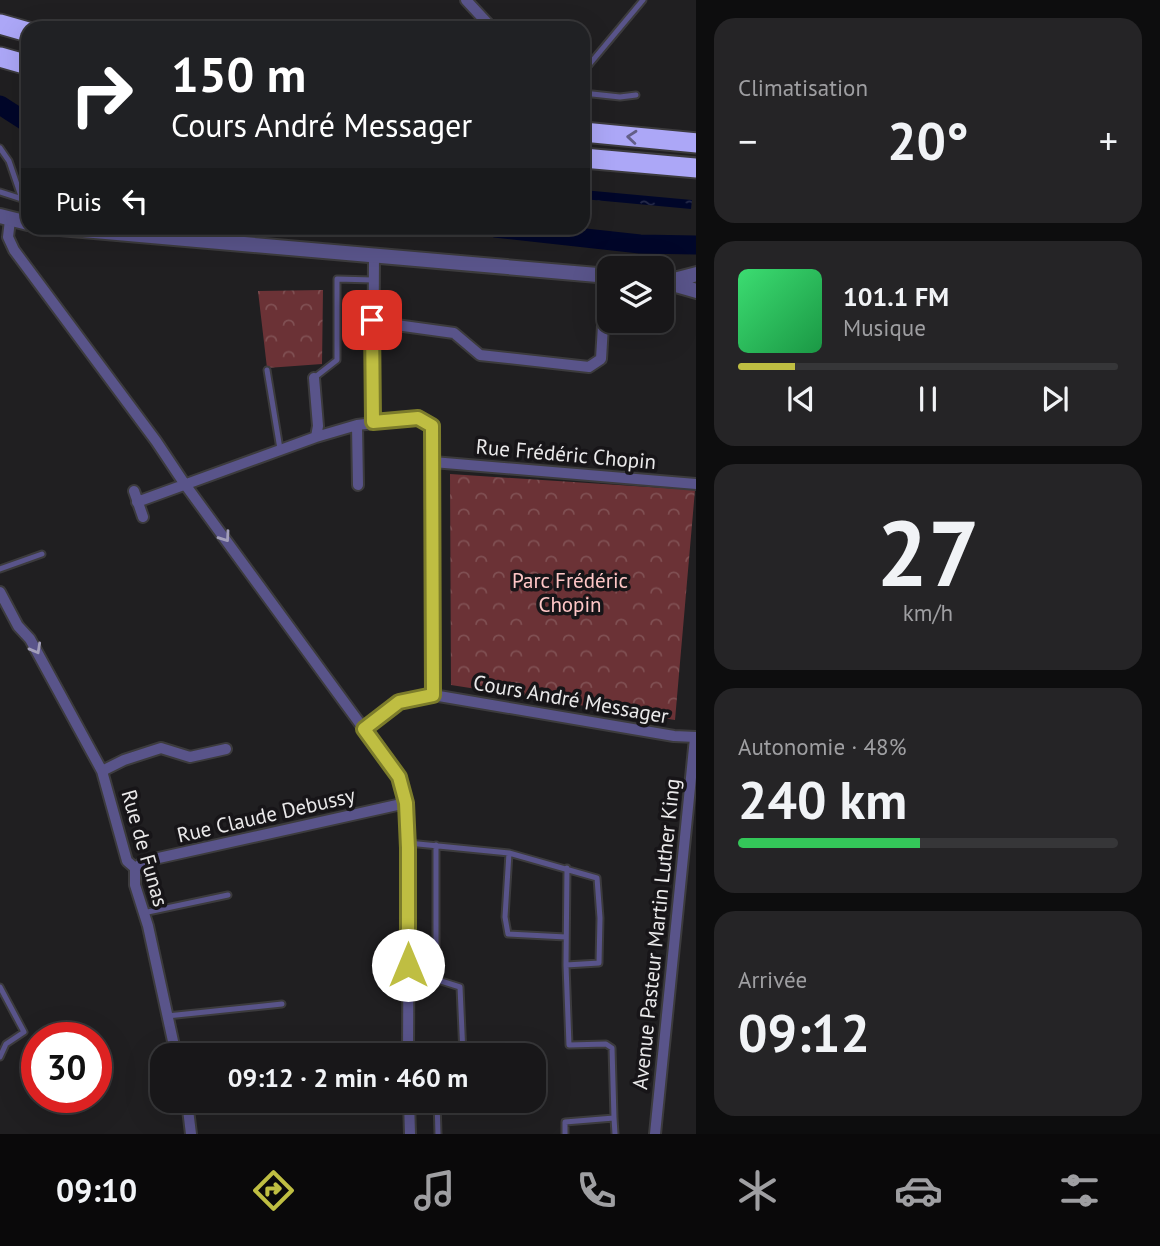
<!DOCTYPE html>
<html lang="fr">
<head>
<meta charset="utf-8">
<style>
  :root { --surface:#181719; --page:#252426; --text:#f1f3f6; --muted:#9f9fa2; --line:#363638; --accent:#bfbe42 }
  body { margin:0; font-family:"PT Sans",sans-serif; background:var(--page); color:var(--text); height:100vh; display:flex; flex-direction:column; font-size:26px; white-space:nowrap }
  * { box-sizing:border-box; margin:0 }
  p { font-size:23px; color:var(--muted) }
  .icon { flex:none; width:38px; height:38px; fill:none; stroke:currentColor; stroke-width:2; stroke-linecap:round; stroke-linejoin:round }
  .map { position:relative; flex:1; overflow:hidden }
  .sheet { display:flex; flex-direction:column; gap:18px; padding:18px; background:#0d0d0e; width:464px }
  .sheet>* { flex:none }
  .hud { position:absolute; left:21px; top:21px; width:569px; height:214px; border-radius:21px; box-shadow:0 7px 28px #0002,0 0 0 2px var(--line); background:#202124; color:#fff; overflow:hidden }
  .tools { position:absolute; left:597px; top:256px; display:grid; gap:14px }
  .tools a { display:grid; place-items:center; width:77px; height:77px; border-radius:14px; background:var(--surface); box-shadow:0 7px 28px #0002,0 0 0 2px var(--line); font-size:35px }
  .speed { position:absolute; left:21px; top:1022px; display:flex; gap:14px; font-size:35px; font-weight:700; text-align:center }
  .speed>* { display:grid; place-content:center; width:91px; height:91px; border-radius:50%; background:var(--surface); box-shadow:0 7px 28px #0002,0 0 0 2px var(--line); line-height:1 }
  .speed .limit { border:10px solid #d22; background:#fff; color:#111 }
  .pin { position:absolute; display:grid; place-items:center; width:60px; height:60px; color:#fff; margin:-30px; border-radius:14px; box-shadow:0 4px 10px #0006 }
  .me { position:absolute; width:77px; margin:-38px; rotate:0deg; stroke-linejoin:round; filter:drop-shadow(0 0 5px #0008) }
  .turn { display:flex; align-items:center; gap:24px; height:147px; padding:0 35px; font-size:32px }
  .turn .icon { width:91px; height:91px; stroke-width:2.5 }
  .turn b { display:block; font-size:49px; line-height:60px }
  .then { display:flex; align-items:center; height:66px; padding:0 35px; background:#0003; gap:14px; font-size:26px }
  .big { font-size:52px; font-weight:700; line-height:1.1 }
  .sheet .tile { flex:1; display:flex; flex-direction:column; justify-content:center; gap:10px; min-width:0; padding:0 24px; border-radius:21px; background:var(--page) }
  .sheet .dial { align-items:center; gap:0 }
  .dial b { font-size:91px; line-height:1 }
  .song { display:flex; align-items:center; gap:21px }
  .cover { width:84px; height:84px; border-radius:10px; background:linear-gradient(135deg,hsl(140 70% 55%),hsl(140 70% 35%)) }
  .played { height:7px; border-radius:4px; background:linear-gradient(90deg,var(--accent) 15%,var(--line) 15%) }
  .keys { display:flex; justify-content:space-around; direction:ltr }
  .heat { display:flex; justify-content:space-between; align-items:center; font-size:38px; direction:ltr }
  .charge { height:10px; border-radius:5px; background:linear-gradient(90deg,#34c759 48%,var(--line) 0) }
  .trip { position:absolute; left:150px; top:1043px; width:396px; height:70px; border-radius:21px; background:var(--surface); box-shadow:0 7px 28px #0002,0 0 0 2px var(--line); font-weight:700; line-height:70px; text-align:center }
  .menu { display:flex; height:112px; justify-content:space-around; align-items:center; background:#0a090a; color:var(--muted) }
  .menu .icon { width:49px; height:49px }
  .menu .active { color:var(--accent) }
  .menu b { font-size:32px; color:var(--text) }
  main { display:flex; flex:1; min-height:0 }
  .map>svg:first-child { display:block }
  .park { fill:url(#park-crowns) }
  .water { fill:url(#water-ripples) }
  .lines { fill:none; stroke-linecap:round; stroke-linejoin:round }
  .river { stroke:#000629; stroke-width:19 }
  .service-casing { stroke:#3c3b3d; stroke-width:9 }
  .minor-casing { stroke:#3c3b3d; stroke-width:14 }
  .tertiary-casing { stroke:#3c3b3d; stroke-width:18 }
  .motorway-casing { stroke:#3c3b3d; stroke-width:23 }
  .service { stroke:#59548a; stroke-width:5 }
  .minor { stroke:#59548a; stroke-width:10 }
  .tertiary { stroke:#59548a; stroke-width:14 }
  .motorway { stroke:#aca7f7; stroke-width:19 }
  .oneway { stroke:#625e88 }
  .oneway2 { stroke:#a29eba }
  .route-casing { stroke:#7c7c2b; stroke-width:18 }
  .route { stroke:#bfbe42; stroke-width:12 }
  .labels { text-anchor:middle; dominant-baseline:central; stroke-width:7; stroke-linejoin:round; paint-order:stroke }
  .street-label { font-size:21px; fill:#eae9ea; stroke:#171518 }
  .park-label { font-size:21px; fill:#ffc7c7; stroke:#171518 }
</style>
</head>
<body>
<main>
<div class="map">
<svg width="697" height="1134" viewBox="0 0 697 1134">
  <defs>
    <pattern id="park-crowns" width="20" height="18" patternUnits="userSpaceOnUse" patternTransform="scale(1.75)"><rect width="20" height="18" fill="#6b3236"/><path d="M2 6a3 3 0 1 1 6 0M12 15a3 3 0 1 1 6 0" fill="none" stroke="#805053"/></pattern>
    <pattern id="water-ripples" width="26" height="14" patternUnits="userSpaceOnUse" patternTransform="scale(1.75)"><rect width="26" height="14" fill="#000629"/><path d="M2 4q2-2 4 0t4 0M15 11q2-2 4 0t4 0" fill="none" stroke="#252a48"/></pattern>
  </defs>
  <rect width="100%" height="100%" fill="#201f21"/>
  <path class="park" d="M323 290 322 364 267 368 258 291Z
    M450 474 695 490 675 720 451 685Z"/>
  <path class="water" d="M583 190 692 200 691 209 583 199Z"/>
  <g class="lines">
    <path class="river" d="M0 105 28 123
      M495 228 640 244 697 245"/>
    <g class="service-casing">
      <path id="service" d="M583 72 643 0
        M583 93 620 97 636 95
        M0 148 9 161 22 199
        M0 192 22 199 28 208
        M267 370 280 449
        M314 378 337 360V279L373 280
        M0 569 42 554
        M408 843 509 853 505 917 508 934 566 937
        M436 845V971L441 981 460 987 463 1055
        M509 853 597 878 600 918 599 963 566 965 569 1045 606 1044 612 1048 614 1118 565 1122V1134
        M143 913 228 895
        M566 965 567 868
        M0 987 24 1032 6 1044 0 1057
        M167 1016 282 1004
        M437 1101 438 1134
        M614 1118 615 1134"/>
    </g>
    <g class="minor-casing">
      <path id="minor" d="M466 0 492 28
        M10 220 8 237 14 250 156 441 184 483 399 777 406 803 409 848 408 1055
        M389 324 454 333 480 355 589 367 601 359 606 275
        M314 378 318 426 316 437
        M373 422 374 255
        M357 425 358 485
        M433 462 697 484
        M134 491 143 517
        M137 502 316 437 357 425 418 418 432 426 433 695
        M0 592 18 626 30 639 102 771 127 861 135 868
        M364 729 399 702 433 695 674 736 697 737
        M102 771 124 760 161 748 190 757 226 749
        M135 868 145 861 406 803
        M135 868V885L148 926 176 1055
        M187 1101 191 1134
        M409 1101 410 1134
        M655 1134 695 738"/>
    </g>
    <g class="tertiary-casing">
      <path id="tertiary" d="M0 216 28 223
        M60 228 609 276
        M662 281 697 291
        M670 281 697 274"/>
    </g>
    <g class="motorway-casing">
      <path id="motorway" d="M0 24 28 32
        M0 57 28 65
        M583 132 697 143
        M583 158 697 168"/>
    </g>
    <use href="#service" class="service"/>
    <use href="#minor" class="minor"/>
    <use href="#tertiary" class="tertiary"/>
    <use href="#motorway" class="motorway"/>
  </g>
  <defs><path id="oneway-chevron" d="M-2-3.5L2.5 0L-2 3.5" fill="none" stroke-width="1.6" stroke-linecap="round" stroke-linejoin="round" transform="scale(1.75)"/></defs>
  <use class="oneway" href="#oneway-chevron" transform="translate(632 137) rotate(-175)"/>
  <g class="oneway2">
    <use href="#oneway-chevron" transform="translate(225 537) rotate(55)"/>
    <use href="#oneway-chevron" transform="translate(36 649) rotate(61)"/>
  </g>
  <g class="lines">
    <g class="route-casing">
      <path id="route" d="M372 320 373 422 418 418 432 426 433 695 399 702 364 729 399 777 406 803 408 848V965"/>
    </g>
    <use href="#route" class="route"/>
  </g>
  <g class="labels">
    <g class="street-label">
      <text transform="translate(566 454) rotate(5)">Rue Frédéric Chopin</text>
      <text transform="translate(571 699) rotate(10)">Cours André Messager</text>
      <text transform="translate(266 815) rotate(-13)">Rue Claude Debussy</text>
      <text transform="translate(145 848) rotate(74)">Rue de Funas</text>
      <text transform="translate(656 934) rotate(-84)">Avenue Pasteur Martin Luther King</text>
    </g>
    <g class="park-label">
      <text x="570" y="580">Parc Frédéric<tspan x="570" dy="24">Chopin</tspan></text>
    </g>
  </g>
</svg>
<div class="tools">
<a><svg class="icon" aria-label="layers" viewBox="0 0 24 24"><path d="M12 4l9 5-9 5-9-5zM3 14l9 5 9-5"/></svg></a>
</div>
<div class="speed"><div class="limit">30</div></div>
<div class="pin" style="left:372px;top:320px;background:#d93025"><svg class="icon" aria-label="arrive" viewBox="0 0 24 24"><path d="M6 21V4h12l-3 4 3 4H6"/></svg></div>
<svg class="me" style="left:408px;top:965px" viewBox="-20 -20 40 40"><circle r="19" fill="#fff"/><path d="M0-13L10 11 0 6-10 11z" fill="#bfbe42"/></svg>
<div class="trip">09:12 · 2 min · 460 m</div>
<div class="hud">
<div class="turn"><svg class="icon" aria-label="right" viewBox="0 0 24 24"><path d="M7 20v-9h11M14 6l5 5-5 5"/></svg><div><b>150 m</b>Cours André Messager</div></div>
<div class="then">Puis<svg class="icon" aria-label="left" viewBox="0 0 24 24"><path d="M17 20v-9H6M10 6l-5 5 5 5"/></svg></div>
</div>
</div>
<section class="sheet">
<div class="tile"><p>Climatisation</p>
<div class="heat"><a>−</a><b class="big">20°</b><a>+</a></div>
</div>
<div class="tile">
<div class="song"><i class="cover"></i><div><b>101.1 FM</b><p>Musique</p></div></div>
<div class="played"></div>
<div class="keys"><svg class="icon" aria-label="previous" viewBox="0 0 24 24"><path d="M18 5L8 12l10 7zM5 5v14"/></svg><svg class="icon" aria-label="pause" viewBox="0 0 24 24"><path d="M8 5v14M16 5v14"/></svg><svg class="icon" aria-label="next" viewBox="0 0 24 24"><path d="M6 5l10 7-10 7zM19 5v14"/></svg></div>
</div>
<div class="tile dial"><b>27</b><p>km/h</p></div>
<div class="tile"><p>Autonomie · 48%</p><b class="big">240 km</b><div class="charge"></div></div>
<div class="tile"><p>Arrivée</p><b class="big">09:12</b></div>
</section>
</main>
<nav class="menu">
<b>09:10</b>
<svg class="icon active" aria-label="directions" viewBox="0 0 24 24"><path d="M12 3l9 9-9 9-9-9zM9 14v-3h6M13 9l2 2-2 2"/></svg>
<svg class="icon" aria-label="music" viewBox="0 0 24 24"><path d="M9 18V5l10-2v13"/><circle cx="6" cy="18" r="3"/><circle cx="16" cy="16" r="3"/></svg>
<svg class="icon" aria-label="phone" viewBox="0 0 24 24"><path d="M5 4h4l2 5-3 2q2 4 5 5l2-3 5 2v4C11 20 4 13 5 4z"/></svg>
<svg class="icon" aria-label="climate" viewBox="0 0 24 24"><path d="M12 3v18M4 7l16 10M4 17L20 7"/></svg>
<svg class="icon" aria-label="car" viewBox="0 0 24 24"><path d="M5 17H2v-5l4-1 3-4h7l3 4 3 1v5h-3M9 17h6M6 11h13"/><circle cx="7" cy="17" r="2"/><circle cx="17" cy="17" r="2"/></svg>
<svg class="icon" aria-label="filters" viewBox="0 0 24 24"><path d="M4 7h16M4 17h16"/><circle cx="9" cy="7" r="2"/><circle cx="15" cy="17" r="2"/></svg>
</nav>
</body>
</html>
